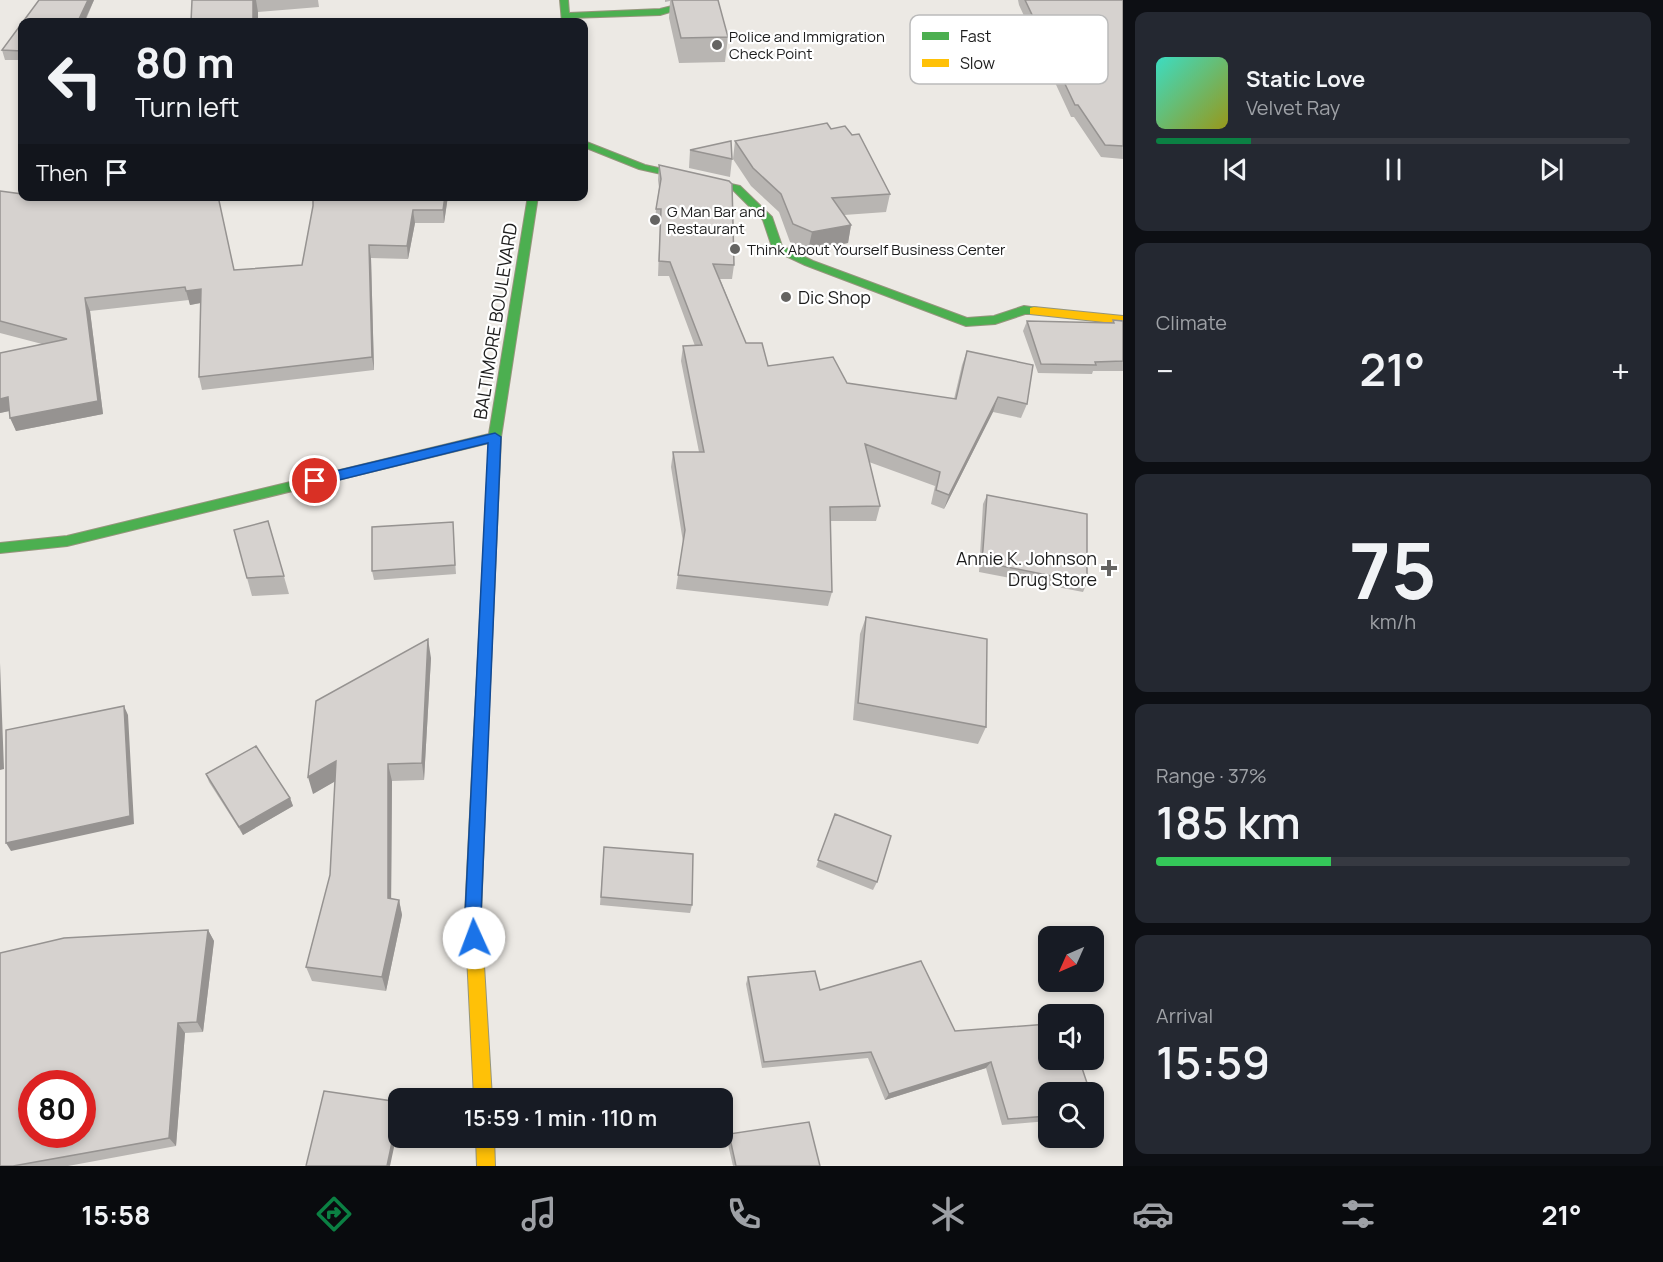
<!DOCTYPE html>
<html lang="en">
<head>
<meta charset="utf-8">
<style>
  :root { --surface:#171b24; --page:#242831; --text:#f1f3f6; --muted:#9ea1a6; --line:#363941; --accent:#0b8043 }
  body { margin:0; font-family:Manrope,sans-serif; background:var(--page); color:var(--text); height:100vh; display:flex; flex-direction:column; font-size:22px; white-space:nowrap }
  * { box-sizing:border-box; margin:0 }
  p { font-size:20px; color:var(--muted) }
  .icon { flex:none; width:33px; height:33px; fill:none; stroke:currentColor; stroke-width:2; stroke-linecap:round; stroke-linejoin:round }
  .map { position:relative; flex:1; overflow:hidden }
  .sheet { display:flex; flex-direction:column; gap:12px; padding:12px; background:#0d0f14; width:540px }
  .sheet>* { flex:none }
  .hud { position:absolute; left:18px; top:18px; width:570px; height:183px; border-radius:12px; box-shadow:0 3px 9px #0003; background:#171b24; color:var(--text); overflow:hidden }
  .needle { width:39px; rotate:225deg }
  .fabs { position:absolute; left:1038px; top:926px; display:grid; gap:12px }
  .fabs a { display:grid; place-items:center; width:66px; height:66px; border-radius:12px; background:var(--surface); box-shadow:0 3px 9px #0003; font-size:30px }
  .speed { position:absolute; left:18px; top:1070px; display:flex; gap:12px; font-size:30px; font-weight:700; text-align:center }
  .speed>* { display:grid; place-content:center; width:78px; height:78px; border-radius:50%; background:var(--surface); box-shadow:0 3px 9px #0003; line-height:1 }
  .speed .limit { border:9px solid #d22; background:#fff; color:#111 }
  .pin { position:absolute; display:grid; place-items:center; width:51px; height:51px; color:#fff; margin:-26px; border:3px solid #fff; border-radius:50%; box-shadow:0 2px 6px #0007 }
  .me { position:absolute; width:66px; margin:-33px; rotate:358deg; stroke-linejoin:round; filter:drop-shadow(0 0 4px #0008) }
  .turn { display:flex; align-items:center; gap:21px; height:126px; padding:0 18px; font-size:27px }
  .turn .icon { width:78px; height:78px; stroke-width:2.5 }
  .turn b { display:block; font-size:42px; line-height:51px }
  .then { display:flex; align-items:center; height:57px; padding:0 18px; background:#0003; gap:12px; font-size:22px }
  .big { font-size:45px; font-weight:600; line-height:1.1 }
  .sheet .widget { flex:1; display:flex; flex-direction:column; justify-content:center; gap:9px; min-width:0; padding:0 21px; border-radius:12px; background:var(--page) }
  .sheet .dial { align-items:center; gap:0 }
  .dial b { font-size:78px; line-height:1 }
  .song { display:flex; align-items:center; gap:18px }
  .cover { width:72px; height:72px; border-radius:9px; background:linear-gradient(135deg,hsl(170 70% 55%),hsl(60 70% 35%)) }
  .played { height:6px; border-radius:3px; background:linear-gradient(90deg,var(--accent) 20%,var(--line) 20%) }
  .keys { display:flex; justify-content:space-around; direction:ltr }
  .heat { display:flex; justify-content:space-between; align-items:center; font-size:33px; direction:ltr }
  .charge { height:9px; border-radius:4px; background:linear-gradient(90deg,#34c759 37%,var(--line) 0) }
  .trip { position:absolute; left:388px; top:1088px; width:345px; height:60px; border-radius:12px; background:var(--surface); box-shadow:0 3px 9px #0003; font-weight:600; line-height:60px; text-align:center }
  .menu { display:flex; height:96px; justify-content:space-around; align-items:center; background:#090b0e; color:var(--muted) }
  .menu .icon { width:42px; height:42px }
  .menu .selected { color:var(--accent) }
  .menu b { font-size:27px; color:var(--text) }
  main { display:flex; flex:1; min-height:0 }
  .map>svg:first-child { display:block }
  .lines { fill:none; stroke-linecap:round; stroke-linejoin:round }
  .fast-casing { stroke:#95957c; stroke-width:2 }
  .slow-casing { stroke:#95957c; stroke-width:2 }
  .fast { fill:#4caf50; fill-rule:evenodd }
  .slow { fill:#ffc107; fill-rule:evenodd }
  .wall { fill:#b8b5b2 }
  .shaded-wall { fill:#969391 }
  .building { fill:#d6d2cf; stroke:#969391; stroke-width:1.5; fill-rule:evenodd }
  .route { fill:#1a73e8; stroke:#114b97; stroke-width:1.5 }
  .poi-dot { fill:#656462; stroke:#fff; stroke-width:2 }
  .labels { text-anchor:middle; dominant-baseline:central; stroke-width:4.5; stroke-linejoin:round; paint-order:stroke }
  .far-poi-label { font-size:15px; fill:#1c1c1c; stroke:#fff; text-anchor:start }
  .poi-label { font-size:18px; fill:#1c1c1c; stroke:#fff; text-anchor:start }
  .street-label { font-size:18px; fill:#1c1c1c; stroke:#fff }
  .key { fill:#fff; stroke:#bbb; stroke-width:1.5 }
  .key-label { font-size:16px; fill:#1c1c1c }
</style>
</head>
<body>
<main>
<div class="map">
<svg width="1123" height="1166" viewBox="0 0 1123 1166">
  <rect width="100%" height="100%" fill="#ece9e4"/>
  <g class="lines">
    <g class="fast-casing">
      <path id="fast" d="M560 0H568L569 13 660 9 696 0H710L660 15 570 18V22H562Z
        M584 141 645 165 740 186 772 217 782 246 813 261 967 318 994 316 1024 306 1038 308 1040 311 1038 314H1025L995 324 966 326 805 265 773 250 763 220 733 190 639 169 584 147Z
        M528 196H538L501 437 487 754 485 759 480 760 475 759 473 754 489 443 67 546 0 553V543L67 536 489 434Z"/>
    </g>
    <g class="slow-casing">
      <path id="slow" d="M1034 307 1123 316V324L1030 314V308Z
        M480 748 485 749 487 754 481 915 492 1098H474L465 915 473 754 475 749Z
        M476 1137H494L495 1166H477Z"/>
    </g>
    <use href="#fast" class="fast"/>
    <use href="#slow" class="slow"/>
  </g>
  <path class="wall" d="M39 0H94L85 22H88H22V60H5L2 50Z
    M192 0H318L319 7 258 12Z
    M665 0H718L728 37 725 62 679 63 669 18 670 1 665 2Z
    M1018 0H1123V159L1101 157 1074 117H1071L1019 5Z
    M735 141 890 194 886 212 844 215 851 225 848 243 808 250 790 242 779 212 751 186 733 159Z
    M690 150 732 159 730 177 689 168Z
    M659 165 734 265 732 279H720L746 343 768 366 847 383 954 399 962 365 967 351 1027 404 1021 418 993 412 944 509 931 504 935 486 869 462 880 506 876 521H830L832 592 828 606 676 589 683 542 671 467 673 452H699L681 361 683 346H695L669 276H658L660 224 655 223 656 209 659 188 658 180Z
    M0 191 22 196H89V199L235 270 302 265 313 206 448 196 444 223H415L408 259 371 258 374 370 202 390 199 377 201 303 190 305 189 300 90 311 103 414 16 431 9 411 0 413V353L42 344 0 333Z
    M1113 320 1123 321V371H1093L1092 374 1038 373 1023 331 1027 321 1112 323Z
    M987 495 1087 583 1083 592 979 572 983 504Z
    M268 521 289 594 252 596 247 578Z
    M453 531 456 574 374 580 372 571Z
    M866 617 986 727 978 744 853 720 860 634Z
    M431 658 424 780 392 781 391 899 399 900 402 915 386 991 312 981 306 967 330 875 335 781 313 794Z
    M206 774 290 798 293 806 243 835 209 782Z
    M835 814 877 882 873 890 816 867Z
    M604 847 692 905 690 913 600 905Z
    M208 930 214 941 203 1032 185 1033 176 1146 68 1166H0Z
    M748 977 820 990 955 1031 1048 1092V1121L1002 1125 986 1068 885 1100 868 1058 762 1068 746 984Z
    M729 1134 820 1166H733L727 1140Z"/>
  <path class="shaded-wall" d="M88 0H94L84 22 78 21Z
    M253 0H256L258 12V22H253Z
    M445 196H448L444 223 443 210Z
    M413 210 415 223 408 259 407 246Z
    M851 225 848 243 808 250 812 232Z
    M369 245 371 258 374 370 372 357Z
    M201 289 205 302 190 305 186 291Z
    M85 298 90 311 103 414 16 431 10 418 98 401Z
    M8 397 14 410 0 413V399Z
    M998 397 993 412 944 509 949 495Z
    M428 639 431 658 424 780 422 763Z
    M0 663 4 769 0 770Z
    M124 706 128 715 134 824 11 851 6 843Z
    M336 761 341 778 313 794 308 777Z
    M388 764 392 781 391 914 388 898Z
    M290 798 293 806 243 835 239 827Z
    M399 900 402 915 386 991 382 977Z
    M208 930 214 941 203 1032 197 1022Z
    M178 1023 185 1033 176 1146 169 1138Z
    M991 1062 986 1068 885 1100 889 1094Z
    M399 1109V1124L390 1166H387Z"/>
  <path class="building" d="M39 0H88L78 21 88 22H22V51L2 50Z
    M192 0H253V22H191Z
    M672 0H718L728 37 681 38Z
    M1025 0H1123V146L1105 145 1078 105H1075Z
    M827 123 831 129 845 126 852 135 859 134 890 194 832 198 851 225 812 232 793 224 781 194 753 168 735 141Z
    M731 141 732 159 690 150Z
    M659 165 729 181 732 184 734 265 713 264 746 343H762L768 366 833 357 847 383 956 399 967 351 1033 365 1027 404 998 397 949 495 936 490 940 472 865 444 880 506 830 507 832 592 678 575 685 530 673 452H704L683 346 702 345 670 262 659 261 661 209H656L661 179Z
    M0 191 22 194V196H83V199L121 196H218L234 270 302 265 313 206V196H445L443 210H413L407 246 369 245 372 357 199 377 201 289 186 291 185 287 85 298 98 401 10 418 8 397 0 399V353L67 339 0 321Z
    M1113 320 1123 321V361L1095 362 1096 365 1041 364 1027 321 1114 323Z
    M987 495 1087 514V583L982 562Z
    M268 521 284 576 247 578 234 530Z
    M453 522 455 565 372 571V527Z
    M866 617 987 639 986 727 858 703Z
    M428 639 422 763 388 764V898L399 900 382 977 306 967 330 875 336 761 308 777 316 701Z
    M124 706 130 816 6 843V730Z
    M256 746 290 798 239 827 206 774Z
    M835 814 891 836 877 882 818 860Z
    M604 847 693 854 692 905 601 897Z
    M208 930 197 1022 178 1023 169 1138 13 1166H0V953L64 938ZM32 1083H82V1134H32Z
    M921 961 955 1031 1048 1024V1059H1079L1090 1092H1048V1116L1008 1119 991 1062 889 1094 871 1052 764 1062 748 977 815 971 820 990Z
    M324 1091 399 1102V1109L387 1166H306Z
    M1094 1102 1097 1112H1094Z
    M809 1122 820 1166H736L729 1134Z"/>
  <path class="route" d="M495 433 501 437 481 915 483 938 480 944 474 946 468 944 465 915 488 443 315 486 308 481 315 476Z"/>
  <g class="poi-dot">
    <circle cx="717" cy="45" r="6"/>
    <circle cx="655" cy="220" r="6"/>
    <circle cx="735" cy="249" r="6"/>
    <circle cx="786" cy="297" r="6"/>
    <path d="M1106 559h6v6h6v6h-6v6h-6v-6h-6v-6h6z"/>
  </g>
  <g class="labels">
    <g class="far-poi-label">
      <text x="729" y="36">Police and Immigration<tspan x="729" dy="17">Check Point</tspan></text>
      <text x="667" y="211">G Man Bar and<tspan x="667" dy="17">Restaurant</tspan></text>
      <text x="747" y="249">Think About Yourself Business Center</text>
    </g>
    <g class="poi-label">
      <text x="798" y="297">Dic Shop</text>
      <text x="1097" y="558" text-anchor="end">Annie K. Johnson<tspan x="1097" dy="21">Drug Store</tspan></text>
    </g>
    <g class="street-label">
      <text transform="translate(495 321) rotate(-81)">BALTIMORE BOULEVARD</text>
    </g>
  </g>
  <rect x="910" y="15" width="198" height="69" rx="9" class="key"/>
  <rect x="922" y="32" width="27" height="8" fill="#4caf50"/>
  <rect x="922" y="59" width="27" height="8" fill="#ffc107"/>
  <g class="key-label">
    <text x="960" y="42">Fast</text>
    <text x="960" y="69">Slow</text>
  </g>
</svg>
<div class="fabs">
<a><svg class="needle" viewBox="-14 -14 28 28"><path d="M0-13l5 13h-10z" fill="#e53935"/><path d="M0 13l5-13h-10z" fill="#9ea1a6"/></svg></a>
<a><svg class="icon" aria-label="sound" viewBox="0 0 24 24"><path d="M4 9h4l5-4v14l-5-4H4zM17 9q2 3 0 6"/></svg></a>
<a><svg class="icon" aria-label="search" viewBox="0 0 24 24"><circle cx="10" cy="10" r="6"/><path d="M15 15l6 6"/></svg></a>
</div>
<div class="speed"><div class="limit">80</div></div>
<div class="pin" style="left:315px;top:481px;background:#d93025"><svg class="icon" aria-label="arrive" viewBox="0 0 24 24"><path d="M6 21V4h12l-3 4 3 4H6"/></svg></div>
<svg class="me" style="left:474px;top:938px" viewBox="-20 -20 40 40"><circle r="19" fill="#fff"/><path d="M0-13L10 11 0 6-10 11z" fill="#1a73e8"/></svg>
<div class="trip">15:59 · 1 min · 110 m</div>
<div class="hud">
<div class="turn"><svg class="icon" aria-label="left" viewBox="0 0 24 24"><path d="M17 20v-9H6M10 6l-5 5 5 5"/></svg><div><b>80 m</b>Turn left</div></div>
<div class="then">Then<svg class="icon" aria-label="arrive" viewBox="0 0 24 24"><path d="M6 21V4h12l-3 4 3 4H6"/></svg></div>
</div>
</div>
<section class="sheet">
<div class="widget">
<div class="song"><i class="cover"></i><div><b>Static Love</b><p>Velvet Ray</p></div></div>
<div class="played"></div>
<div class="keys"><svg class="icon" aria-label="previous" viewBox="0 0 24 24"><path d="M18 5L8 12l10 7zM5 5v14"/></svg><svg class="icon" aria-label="pause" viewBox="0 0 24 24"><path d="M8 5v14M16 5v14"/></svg><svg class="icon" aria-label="next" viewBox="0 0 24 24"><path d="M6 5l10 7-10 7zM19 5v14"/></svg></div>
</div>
<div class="widget"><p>Climate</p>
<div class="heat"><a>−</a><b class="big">21°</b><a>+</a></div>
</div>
<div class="widget dial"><b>75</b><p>km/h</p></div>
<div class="widget"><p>Range · 37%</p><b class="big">185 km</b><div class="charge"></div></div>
<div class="widget"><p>Arrival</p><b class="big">15:59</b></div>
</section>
</main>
<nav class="menu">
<b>15:58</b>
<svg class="icon selected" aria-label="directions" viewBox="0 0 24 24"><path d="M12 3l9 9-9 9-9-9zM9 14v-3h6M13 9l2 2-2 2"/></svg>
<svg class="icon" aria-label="music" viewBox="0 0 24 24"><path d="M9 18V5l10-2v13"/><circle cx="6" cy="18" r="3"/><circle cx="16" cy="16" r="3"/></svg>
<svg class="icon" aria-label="phone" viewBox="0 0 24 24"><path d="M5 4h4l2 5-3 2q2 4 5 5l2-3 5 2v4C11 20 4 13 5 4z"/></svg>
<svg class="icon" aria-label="climate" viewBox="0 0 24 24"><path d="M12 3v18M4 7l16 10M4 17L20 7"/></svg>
<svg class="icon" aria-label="car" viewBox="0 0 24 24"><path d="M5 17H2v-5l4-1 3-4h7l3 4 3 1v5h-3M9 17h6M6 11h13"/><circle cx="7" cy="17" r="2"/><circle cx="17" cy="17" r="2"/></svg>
<svg class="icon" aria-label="filters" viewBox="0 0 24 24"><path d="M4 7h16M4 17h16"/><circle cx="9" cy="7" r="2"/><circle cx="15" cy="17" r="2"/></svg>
<b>21°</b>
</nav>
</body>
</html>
